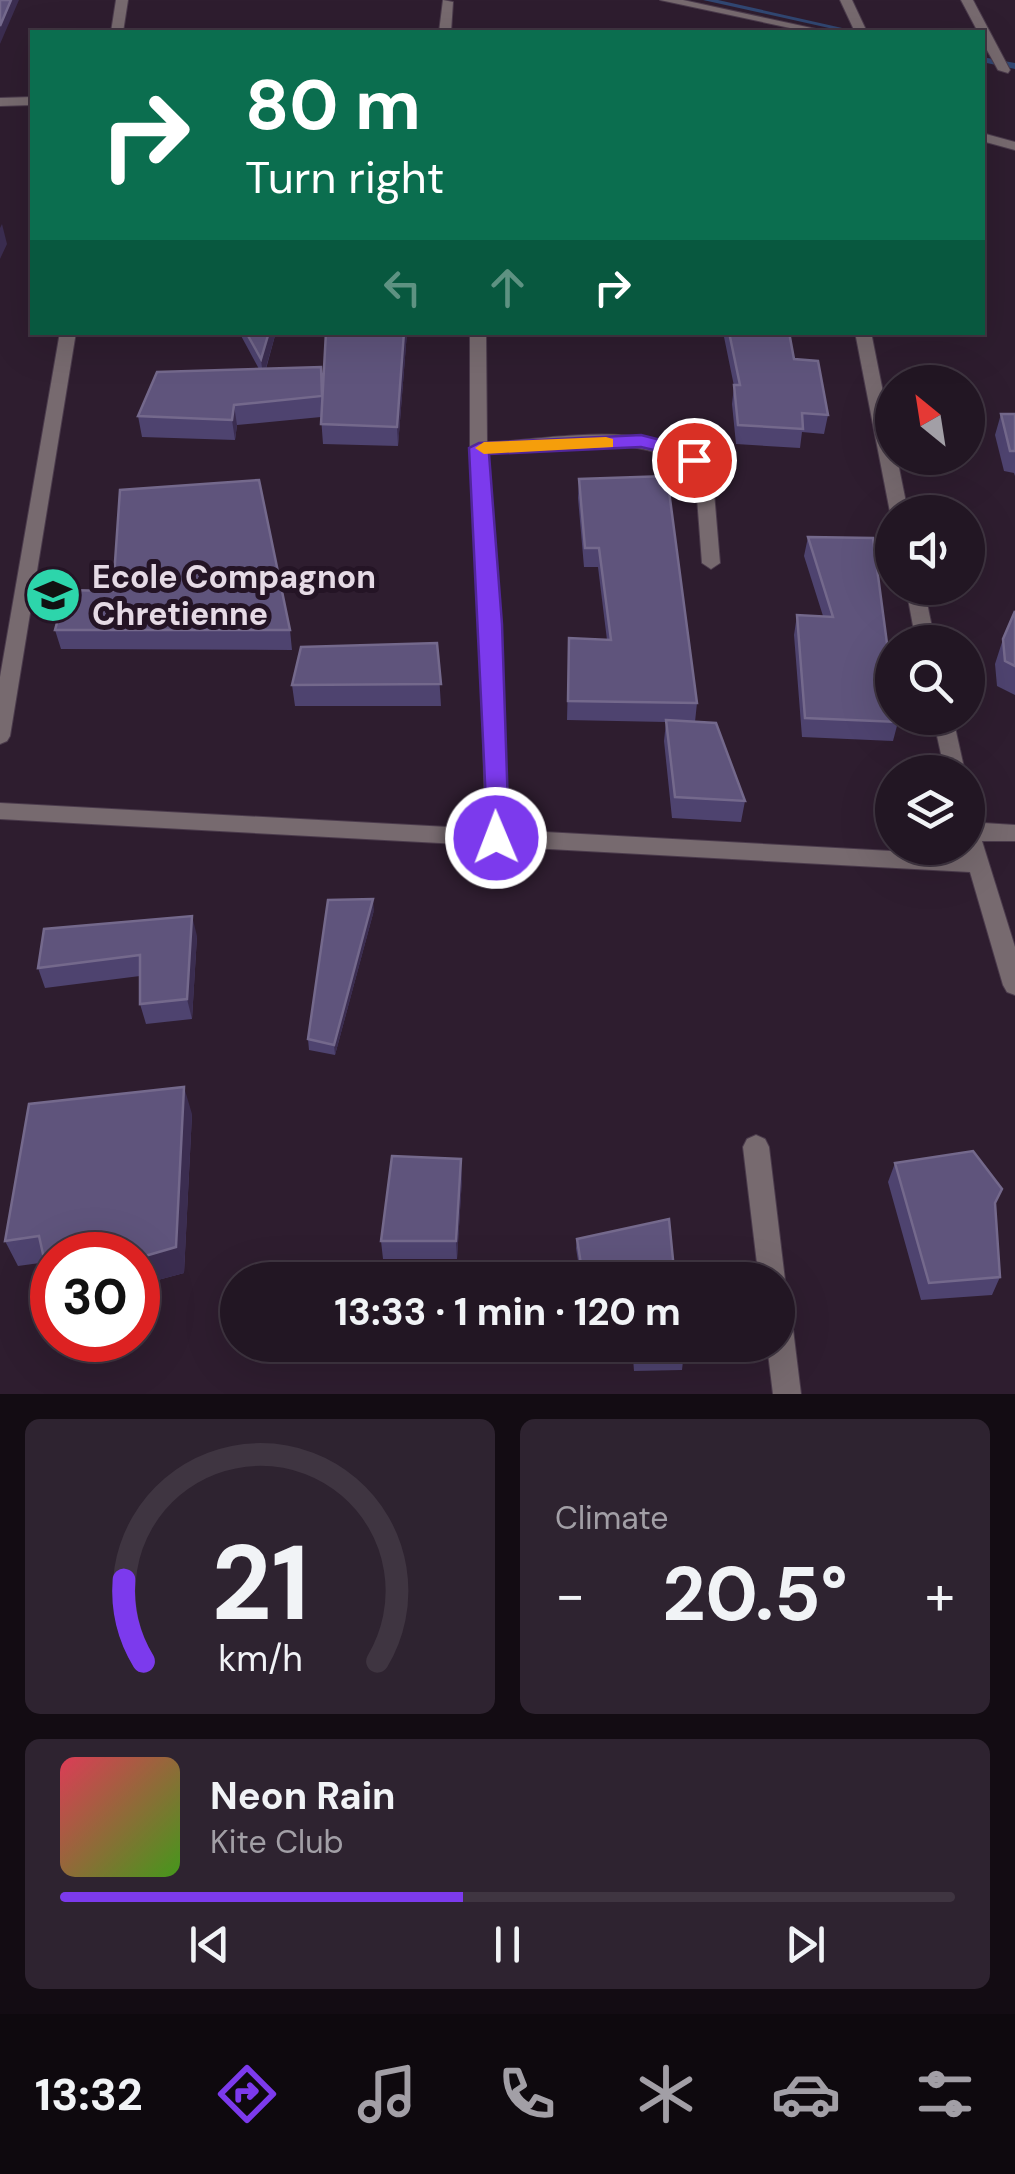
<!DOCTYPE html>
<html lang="en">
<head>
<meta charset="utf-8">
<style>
  :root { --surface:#221623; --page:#2e2330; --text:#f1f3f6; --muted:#a29fa6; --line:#3f3541; --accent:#7c3aed }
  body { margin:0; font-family:"DM Sans",sans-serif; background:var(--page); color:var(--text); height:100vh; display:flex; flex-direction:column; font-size:38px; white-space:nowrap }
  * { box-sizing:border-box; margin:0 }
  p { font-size:32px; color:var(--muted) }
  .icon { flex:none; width:55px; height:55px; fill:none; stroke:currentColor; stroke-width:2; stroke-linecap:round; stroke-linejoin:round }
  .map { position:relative; height:1394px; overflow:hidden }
  .side { display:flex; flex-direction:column; gap:25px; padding:25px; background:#130c13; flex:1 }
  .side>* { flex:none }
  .banner { position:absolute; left:30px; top:30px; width:955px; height:305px; border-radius:0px; box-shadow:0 10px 40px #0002,0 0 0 2px var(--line); background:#0b6e4f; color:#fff; overflow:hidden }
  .needle { width:65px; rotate:330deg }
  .tools { position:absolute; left:875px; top:365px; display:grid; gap:20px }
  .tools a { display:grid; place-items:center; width:110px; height:110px; border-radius:50%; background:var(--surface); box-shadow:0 10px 40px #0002,0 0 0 2px var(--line); font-size:50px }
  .speed { position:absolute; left:30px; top:1232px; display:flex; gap:20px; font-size:50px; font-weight:700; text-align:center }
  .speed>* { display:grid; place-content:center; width:130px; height:130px; border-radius:50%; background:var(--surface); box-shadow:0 10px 40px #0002,0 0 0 2px var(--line); line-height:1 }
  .speed .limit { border:15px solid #d22; background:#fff; color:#111 }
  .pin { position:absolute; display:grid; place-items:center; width:85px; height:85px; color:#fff; margin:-42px; border:5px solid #fff; border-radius:50%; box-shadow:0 2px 10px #0007 }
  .me { position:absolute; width:110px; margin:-55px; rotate:359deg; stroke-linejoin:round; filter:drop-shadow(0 0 8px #0008) }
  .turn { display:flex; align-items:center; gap:35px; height:210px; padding:0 50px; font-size:45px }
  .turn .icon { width:130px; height:130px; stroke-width:2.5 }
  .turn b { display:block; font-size:70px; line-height:85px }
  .lanes { display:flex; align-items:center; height:95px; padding:0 50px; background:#0003; justify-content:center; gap:50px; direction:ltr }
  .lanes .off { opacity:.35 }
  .big { font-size:75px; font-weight:700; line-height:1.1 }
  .side .widget { flex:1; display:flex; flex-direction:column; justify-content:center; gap:15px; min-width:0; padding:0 35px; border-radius:15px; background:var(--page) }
  .side .dial { align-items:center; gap:0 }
  .dial svg { height:260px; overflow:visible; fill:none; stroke:var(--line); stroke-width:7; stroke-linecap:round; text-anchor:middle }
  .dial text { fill:var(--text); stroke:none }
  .song { display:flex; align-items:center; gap:30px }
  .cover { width:120px; height:120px; border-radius:15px; background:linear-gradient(135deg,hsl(350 70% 55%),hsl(100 70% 35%)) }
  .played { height:10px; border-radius:5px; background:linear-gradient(90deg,var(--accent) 45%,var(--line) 45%) }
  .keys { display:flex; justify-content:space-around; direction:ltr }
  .heat { display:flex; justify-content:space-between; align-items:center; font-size:55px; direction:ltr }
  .side .tiles { flex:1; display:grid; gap:25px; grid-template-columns:1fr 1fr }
  .widget:last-child { grid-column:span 2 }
  .trip { position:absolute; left:220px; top:1262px; width:575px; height:100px; border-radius:50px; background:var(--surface); box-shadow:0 10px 40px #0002,0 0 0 2px var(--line); font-weight:700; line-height:100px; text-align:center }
  .dock { display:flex; height:160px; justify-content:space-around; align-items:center; background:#0e090e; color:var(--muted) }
  .dock .icon { width:70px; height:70px }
  .dock .on { color:var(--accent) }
  .dock b { font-size:45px; color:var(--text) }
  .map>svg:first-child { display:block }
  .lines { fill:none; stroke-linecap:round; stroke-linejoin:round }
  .stream { fill:#314772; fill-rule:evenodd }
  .street-casing { stroke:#4b3b4c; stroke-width:2 }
  .street { fill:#776a6f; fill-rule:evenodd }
  .wall { fill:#4e436f }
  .shaded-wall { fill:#3b2d50 }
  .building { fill:#5f547c; stroke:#74698c; stroke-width:2.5 }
  .route { fill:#7c3aed; stroke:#51269a; stroke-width:2.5 }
  .slow { fill:#f59e0b }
  .labels { text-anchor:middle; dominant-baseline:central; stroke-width:10; stroke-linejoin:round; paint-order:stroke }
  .poi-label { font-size:32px; font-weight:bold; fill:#e5dae5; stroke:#241425; text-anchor:start }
</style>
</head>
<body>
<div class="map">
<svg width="1015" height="1394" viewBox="0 0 1015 1394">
  <rect width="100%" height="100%" fill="#2e1d2f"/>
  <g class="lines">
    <path class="stream" d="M703 0H718L860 32H847Z
      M982 57 1015 63V69L982 62Z"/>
    <g class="street-casing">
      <path id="street" d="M116 0H128L123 32H111Z
        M443 0 453 2 451 32H439Z
        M660 0H683L830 32H809Z
        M840 0H852L867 32H855Z
        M961 0H973L1010 70 1008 73 998 70 982 41V32H978Z
        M32 97V105L0 106V98Z
        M982 133 1015 142V150L982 141Z
        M60 332H76L10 736 7 741 0 744V677Z
        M470 332H486L487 443C551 439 663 416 712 469L720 563 711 569 702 563 695 471C635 429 555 449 488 454L501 625 507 830 965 855 962 848H968V822L1015 825V841H982L1015 947V995L1007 992 1003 985 970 872 0 819V803L485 829 481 625 470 449Z
        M855 332H871L892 437V458H897L908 512H892V516L890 512Z
        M906 588H924L935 642H916Z
        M933 718H953L965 772H945Z
        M756 1135 765 1139 769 1147 785 1280 778 1291V1280H759L743 1147 747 1139Z
        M778 1307 788 1311 792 1321 801 1394H773L767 1345H778Z"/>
    </g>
    <use href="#street" class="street"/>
  </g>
  <path class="wall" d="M239 332H276L266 369 323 392 326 332H407L398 446 323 444 321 417 237 425 235 440 142 437 138 416 259 369Z
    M723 332H789L794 359 828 415 824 434 802 432 800 448 736 444 732 404 734 386Z
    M1001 414H1015V476L1014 473 1004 471 995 435Z
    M579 479 697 703 695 722 745 801 741 822 672 818 664 741 666 722 567 720 569 638 607 640 598 567H584L578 498Z
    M808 537 898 722 893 741 802 737 794 635 797 615 823 616 804 556Z
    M113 591 290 630 292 650 61 649 55 630Z
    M1015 611V695L997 686 995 664 1003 639Z
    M437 643 441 706H295L292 685Z
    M374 910 335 1055 309 1050 308 1039Z
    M197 936 192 1019 146 1024 140 1004V976L45 988 38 968Z
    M192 1114 184 1273 143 1284 138 1283V1255H52V1275L47 1262 18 1266 5 1241Z
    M895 1163 995 1203 1000 1277 992 1295 921 1300 888 1182Z
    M462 1178 457 1259H383L381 1241Z
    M577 1239 675 1280H581L576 1248Z
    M632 1345H682L683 1361 682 1370 634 1371Z"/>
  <path class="shaded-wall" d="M11 0H19L0 44V26Z
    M2 224 7 244 0 259V228Z
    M269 332H276L263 378 261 359Z
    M404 332H407L398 446 397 427Z
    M234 405 237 425 235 440 232 420Z
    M373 899 374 910 335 1055 334 1045Z
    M192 916 197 936 192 1019 187 999Z
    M184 1087 192 1114 184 1273 143 1284 138 1268V1258Z
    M461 1159 462 1178 457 1259 456 1241Z"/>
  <path class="building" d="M0 0H11L0 26Z
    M246 332H269L261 359Z
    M326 332H404L397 427 321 424Z
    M729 332H789L794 359 818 361 828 415 802 413 803 429 738 425 734 385H740Z
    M321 367 322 396 234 405 232 420 138 416 157 372Z
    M1001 414H1015V451H1010Z
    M667 476 697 703 568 701 569 638 611 640 599 548H585L579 479Z
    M259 480 290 630H55L66 590 113 591 120 490Z
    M808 537 873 538 892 681V718H898V722L805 718 797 615 833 617Z
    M1015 611V666L1005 661 1003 639Z
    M437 643 441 684 292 685 301 647Z
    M666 720 716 723 745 801 675 797Z
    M373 899 334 1045 308 1039 328 900Z
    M192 916 187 999 140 1004V955L38 968 44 929Z
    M184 1087 176 1247 138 1258V1255H59L43 1254 39 1236 5 1241 29 1104Z
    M973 1151 1002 1189 995 1203 1000 1277 929 1283 895 1163Z
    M392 1156 461 1159 456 1241H381Z
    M669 1219 675 1280H628L627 1271 583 1277 577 1239Z
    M634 1345H682L683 1361 635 1362Z"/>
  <path class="route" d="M641 435 688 447 704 460 694 466 675 455 641 447 489 454 502 624 509 838 505 845H488L469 448 479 443Z"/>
  <path class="slow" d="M606 437 613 439V447L484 454 475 448 484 442Z"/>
  <defs>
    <g id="school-disc" transform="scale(2.875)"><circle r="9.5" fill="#2dd5ab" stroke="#241425"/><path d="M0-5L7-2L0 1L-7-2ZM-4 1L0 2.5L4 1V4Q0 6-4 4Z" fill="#111"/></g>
  </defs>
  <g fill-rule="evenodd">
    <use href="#school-disc" x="53" y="595"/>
  </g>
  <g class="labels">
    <g class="poi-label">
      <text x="92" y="577">Ecole Compagnon<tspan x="92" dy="37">Chretienne</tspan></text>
    </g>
  </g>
</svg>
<div class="tools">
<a><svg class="needle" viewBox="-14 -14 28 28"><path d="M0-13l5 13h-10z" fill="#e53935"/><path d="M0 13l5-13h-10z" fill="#a29fa6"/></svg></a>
<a><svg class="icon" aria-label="sound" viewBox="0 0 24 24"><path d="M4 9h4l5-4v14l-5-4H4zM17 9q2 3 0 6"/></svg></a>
<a><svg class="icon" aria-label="search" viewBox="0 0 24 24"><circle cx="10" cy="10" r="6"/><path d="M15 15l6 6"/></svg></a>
<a><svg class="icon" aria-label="layers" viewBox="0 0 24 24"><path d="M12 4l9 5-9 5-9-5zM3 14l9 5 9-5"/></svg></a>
</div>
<div class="speed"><div class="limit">30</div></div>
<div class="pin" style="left:694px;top:460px;background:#d93025"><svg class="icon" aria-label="arrive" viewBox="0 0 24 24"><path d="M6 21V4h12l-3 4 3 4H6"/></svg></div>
<svg class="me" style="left:496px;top:838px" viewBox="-20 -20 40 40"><circle r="17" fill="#7c3aed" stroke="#fff" stroke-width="3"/><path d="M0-11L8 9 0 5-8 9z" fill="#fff"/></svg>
<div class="trip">13:33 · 1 min · 120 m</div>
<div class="banner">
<div class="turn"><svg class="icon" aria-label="right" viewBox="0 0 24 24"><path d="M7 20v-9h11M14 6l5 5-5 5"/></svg><div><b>80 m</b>Turn right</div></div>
<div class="lanes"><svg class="icon off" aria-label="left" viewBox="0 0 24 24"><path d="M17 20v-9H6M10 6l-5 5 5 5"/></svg><svg class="icon off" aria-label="ahead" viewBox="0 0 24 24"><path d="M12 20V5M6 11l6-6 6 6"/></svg><svg class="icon" aria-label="right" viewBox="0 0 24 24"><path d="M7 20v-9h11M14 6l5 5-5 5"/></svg></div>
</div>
</div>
<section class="side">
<div class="tiles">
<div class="widget dial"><svg viewBox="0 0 100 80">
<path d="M14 69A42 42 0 1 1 86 69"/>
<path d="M14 69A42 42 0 0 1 8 44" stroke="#7c3aed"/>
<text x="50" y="56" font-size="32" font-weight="700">21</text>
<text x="50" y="72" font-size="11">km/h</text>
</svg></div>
<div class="widget"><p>Climate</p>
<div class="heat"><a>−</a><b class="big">20.5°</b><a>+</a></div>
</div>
<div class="widget">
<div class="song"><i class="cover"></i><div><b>Neon Rain</b><p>Kite Club</p></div></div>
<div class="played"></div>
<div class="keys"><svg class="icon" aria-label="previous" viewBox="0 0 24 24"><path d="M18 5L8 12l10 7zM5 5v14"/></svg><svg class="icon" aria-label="pause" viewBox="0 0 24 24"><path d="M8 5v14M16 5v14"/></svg><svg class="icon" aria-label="next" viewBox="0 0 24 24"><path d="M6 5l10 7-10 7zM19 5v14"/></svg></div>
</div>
</div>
</section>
<nav class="dock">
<b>13:32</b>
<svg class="icon on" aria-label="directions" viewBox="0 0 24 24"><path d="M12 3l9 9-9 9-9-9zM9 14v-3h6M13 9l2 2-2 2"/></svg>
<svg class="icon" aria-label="music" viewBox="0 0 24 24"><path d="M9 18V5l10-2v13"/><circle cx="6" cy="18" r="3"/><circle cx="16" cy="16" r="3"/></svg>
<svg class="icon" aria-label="phone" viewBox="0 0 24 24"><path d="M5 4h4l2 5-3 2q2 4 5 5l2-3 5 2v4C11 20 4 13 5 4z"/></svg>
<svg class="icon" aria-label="climate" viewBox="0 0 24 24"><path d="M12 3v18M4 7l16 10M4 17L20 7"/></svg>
<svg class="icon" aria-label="car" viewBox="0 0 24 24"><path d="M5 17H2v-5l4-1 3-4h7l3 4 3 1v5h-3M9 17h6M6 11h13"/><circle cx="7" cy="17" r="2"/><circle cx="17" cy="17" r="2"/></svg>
<svg class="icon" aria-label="filters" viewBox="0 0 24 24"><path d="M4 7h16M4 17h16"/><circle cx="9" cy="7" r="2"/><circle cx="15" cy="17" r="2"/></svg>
</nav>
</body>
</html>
